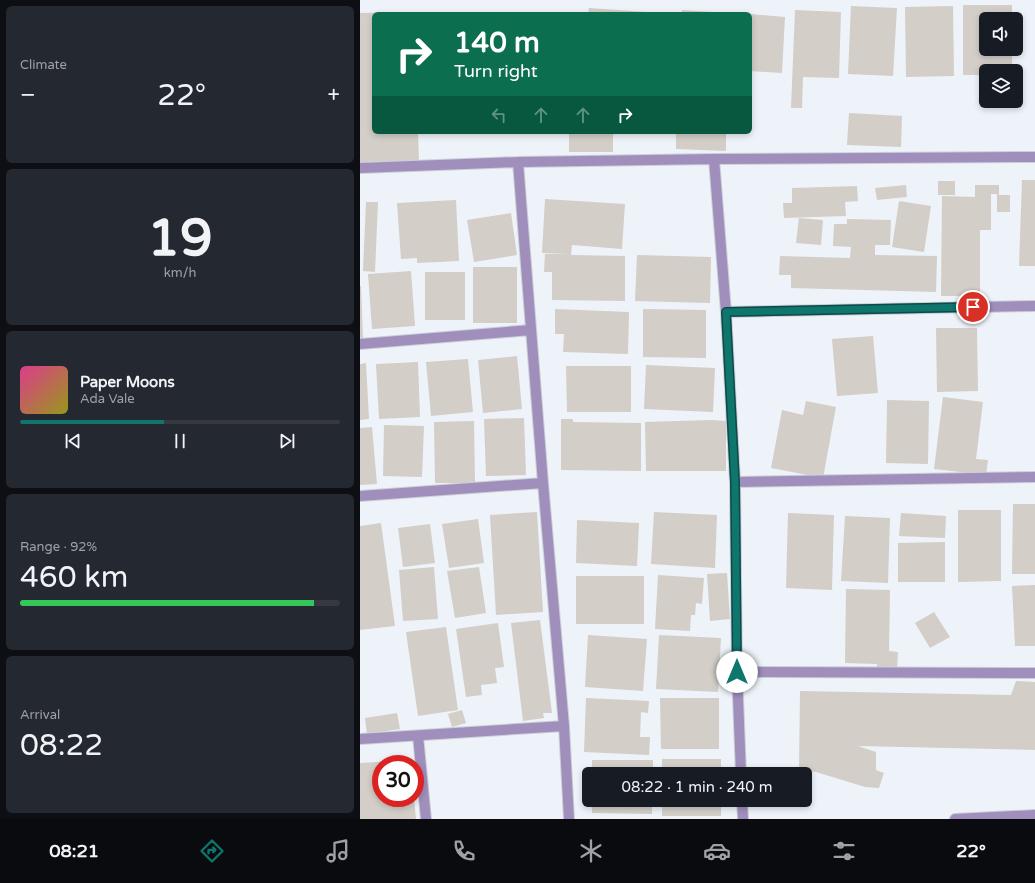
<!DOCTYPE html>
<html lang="en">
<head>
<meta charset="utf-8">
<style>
  :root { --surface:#171b24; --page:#242831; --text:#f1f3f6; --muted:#9ea1a6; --line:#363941; --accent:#0f766e }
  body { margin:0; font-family:"Varela Round",sans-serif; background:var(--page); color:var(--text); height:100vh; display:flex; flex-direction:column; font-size:15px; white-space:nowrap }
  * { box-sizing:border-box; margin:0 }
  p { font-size:13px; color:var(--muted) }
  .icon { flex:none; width:22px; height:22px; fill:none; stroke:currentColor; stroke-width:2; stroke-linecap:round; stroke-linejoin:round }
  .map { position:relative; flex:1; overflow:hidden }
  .sheet { display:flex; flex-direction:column; gap:6px; padding:6px; background:#0d0f14; width:360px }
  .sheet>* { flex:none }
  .top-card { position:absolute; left:12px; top:12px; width:380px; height:122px; border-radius:6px; box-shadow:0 2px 6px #0003; background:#0b6e4f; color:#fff; overflow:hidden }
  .tools { position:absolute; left:619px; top:12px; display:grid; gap:8px }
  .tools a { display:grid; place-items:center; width:44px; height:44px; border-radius:6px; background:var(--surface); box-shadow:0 2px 6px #0003; font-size:20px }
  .speed { position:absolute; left:12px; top:755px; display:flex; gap:8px; font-size:20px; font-weight:700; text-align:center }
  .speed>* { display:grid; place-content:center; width:52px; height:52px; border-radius:50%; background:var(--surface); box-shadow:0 2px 6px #0003; line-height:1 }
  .speed .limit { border:6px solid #d22; background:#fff; color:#111 }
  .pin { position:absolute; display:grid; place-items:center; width:34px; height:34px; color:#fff; margin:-17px; border:2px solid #fff; border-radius:50%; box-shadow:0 1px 4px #0007 }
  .me { position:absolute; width:44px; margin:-22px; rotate:0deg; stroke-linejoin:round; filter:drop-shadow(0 0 3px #0008) }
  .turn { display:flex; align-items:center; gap:14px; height:84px; padding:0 16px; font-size:18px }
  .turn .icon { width:52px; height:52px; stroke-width:2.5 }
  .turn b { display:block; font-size:28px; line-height:34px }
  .lanes { display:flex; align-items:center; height:38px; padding:0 16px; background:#0003; justify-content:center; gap:20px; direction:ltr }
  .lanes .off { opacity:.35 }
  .big { font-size:30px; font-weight:600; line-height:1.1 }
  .sheet .widget { flex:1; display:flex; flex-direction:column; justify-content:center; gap:6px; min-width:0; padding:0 14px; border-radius:6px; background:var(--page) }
  .sheet .dial { align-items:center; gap:0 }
  .dial b { font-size:52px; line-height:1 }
  .song { display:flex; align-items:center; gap:12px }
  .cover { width:48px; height:48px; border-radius:6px; background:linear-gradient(135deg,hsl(330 70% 55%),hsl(60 70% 35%)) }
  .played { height:4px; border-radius:2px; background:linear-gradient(90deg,var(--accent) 45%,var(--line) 45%) }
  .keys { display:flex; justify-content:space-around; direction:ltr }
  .heat { display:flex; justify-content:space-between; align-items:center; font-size:22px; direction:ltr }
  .charge { height:6px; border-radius:3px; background:linear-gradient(90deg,#34c759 92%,var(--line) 0) }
  .trip { position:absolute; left:222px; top:767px; width:230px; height:40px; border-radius:6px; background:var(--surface); box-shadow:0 2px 6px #0003; font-weight:600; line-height:40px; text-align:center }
  .tab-bar { display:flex; height:64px; justify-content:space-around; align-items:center; background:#090b0e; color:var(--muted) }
  .tab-bar .icon { width:28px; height:28px }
  .tab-bar .active { color:var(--accent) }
  .tab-bar b { font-size:18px; color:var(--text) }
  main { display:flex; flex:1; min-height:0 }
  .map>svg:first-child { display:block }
  .building { fill:#d3cec8 }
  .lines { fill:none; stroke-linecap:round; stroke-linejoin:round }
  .street-casing { stroke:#cbd0d5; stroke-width:12 }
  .street { stroke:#a08ebd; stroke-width:10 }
  .route-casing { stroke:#0a4d48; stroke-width:10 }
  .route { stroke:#0f766e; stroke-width:7 }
</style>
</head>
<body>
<main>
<section class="sheet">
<div class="widget"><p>Climate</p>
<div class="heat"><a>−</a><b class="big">22°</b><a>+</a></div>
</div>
<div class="widget dial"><b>19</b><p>km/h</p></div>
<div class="widget">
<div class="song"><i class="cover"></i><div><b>Paper Moons</b><p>Ada Vale</p></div></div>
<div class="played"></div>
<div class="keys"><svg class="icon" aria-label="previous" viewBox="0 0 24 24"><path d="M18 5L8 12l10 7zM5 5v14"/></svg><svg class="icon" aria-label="pause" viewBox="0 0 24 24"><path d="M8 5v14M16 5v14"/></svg><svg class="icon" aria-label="next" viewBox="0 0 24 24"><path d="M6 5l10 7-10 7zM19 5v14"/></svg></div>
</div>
<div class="widget"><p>Range · 92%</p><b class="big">460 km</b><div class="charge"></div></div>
<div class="widget"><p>Arrival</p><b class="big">08:22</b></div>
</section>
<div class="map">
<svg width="675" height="819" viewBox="0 0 675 819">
  <rect width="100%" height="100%" fill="#edf3f9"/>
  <path class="building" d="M603 5H652V19H626V49H652V71H626V75H603Z
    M491 6 537 8 533 76 488 74Z
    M593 6 594 76 546 77 545 7Z
    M229 8 300 13V14H228Z
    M322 10 368 13V14H322Z
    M435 10 481 12 479 78 443 77 442 108H431Z
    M40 12V14H14V132H58L59 161 0 162V13Z
    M390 14 425 17 422 73 390 71Z
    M489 113 542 116 541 147 487 145Z
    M209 132H253V152H209Z
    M316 132H366V151L316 149Z
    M662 180H675V266H659Z
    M578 181H595V195H578Z
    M546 185 547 197 517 200 515 188Z
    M615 185H639V195H650V212H637V194H631V230H620V296H581L582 196 615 197Z
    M497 186 498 201 485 202 486 216 424 218 423 203H432V188Z
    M185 199 265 204 262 249 212 245 211 255 265 256V301L192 300V272H184L185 254H208L182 253Z
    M96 200 99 261 57 263V258L41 259 37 203Z
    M539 201 571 206 564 252 532 247Z
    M6 202H18L15 272 3 271Z
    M151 213 157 255 114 262 107 220Z
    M439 218 463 220 461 245 436 243Z
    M487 219 531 220 530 245H515V255L577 256 576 292 431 288V275H419L420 256 490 258 491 247 473 246 474 224H487Z
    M277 255 351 257 350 303 275 301Z
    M113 267H157V323H113Z
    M51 271 55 326 12 329 8 274Z
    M65 272H105V320H65Z
    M0 286H1L3 338H0Z
    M195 309 269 312 268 354 203 352 204 334H195Z
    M283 309 346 310V358L283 357Z
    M576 328H617L618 391 577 392Z
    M513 336 518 393 477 396 472 339Z
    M157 356 162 409 123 413 118 360Z
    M108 359 113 412 71 416 66 362Z
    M58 362 60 417 19 419 16 364Z
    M6 363 9 419 0 420V364Z
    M286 365 355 368 353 412 284 409Z
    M206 366H271V412H207Z
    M583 397 623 402 616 459 628 460 626 475 574 469Z
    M527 400 569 401 568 464 526 463Z
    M446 401 476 407 463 478 411 468 422 410 443 415Z
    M164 418 166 475 126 476 124 419Z
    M201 419H213V422L281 423V471L201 470Z
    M352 420 366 421V471H286L285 422Z
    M114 421 115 483H75L74 422Z
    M24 425 64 426 62 477 23 476Z
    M12 427 17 484 0 485V428Z
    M653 504H675V574H652Z
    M598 510H641V581L598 582Z
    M177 512 183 612 136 615 130 515Z
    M294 512 357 515 355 568 291 564Z
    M428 513 474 515 472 590 426 588Z
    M541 513 586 516 585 538 539 536Z
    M485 516 530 518 528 583 481 581Z
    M118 519 124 563 89 568 82 524Z
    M217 520 279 523 277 566 216 563Z
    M21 523 35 626 0 630V526Z
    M70 524 75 563 43 567 38 528Z
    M585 542V582H538V543Z
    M74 567 78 619 43 621 39 570Z
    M119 567 126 613 95 618 87 571Z
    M367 573 370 619 350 621 347 574Z
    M298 575 344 578 342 604 336 603 335 615H331L330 631 295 629Z
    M216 576H284V624H216Z
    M675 585V646H655L652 586Z
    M486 589 530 590 529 651 538 652 537 669H517V664L485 663Z
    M574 612 590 637 570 648 555 623Z
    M180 620 192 713H183L184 718 163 721 151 623Z
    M138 623 144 667 135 668 137 683 121 685 122 695 106 697 96 629Z
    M86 627 98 710 58 716 46 632Z
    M228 635 287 639 283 691 225 687Z
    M299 635 361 638 358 692 296 689Z
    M656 681 675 682V750L498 746 516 752V770L524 773 519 788 505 787 456 772 439 770 440 691 651 695Z
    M226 698 289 701 288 713 281 712 280 737H290L289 755 224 752Z
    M300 698H359V749H301Z
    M102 710 106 723 92 727 88 714Z
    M37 713 40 729 7 734 5 718Z
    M302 759H361V774H302Z
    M52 760V764H21V798H54L56 819H0V763Z
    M232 760H293V774H232Z
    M232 800H292V814L232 813Z
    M302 800H361V816H302Z"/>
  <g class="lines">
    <g class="street-casing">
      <path id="street" d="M354 159 675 157
        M158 162 183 483 204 726 209 819
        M0 168 158 162 354 159 366 312 375 482
        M366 312 675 306
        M0 344 171 330
        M0 496 183 483
        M377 672 675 673
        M58 736 66 819
        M0 739 204 726
        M381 774 377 672 375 482 675 477
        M382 800 383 819
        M595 819 675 815"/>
    </g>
    <use href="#street" class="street"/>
  </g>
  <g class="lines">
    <g class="route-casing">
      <path id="route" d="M377 672 375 482 366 312 613 307"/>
    </g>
    <use href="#route" class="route"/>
  </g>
</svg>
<div class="tools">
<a><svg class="icon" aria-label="sound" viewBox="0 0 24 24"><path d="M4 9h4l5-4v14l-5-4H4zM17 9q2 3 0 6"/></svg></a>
<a><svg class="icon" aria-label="layers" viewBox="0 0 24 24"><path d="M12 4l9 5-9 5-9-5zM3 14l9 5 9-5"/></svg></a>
</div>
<div class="speed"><div class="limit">30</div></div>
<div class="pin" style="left:613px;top:307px;background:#d93025"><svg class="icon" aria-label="arrive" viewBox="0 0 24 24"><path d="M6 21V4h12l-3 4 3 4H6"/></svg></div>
<svg class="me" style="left:377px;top:672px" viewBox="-20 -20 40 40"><circle r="19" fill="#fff"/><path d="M0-13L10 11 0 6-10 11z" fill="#0f766e"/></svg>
<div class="trip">08:22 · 1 min · 240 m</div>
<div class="top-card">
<div class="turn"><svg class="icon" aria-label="right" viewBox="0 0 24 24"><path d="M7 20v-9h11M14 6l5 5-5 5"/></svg><div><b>140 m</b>Turn right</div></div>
<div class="lanes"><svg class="icon off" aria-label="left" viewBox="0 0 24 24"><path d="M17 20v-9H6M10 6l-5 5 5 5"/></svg><svg class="icon off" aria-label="ahead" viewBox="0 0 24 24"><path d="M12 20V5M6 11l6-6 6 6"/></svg><svg class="icon off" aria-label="ahead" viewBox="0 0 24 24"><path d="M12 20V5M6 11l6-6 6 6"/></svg><svg class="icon" aria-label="right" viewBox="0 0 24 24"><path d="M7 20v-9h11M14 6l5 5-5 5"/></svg></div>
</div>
</div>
</main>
<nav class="tab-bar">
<b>08:21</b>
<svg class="icon active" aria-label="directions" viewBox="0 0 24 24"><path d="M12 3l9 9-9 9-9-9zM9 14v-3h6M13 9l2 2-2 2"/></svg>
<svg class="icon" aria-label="music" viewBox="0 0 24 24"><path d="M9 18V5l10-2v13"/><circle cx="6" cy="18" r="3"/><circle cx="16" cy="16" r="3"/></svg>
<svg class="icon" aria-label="phone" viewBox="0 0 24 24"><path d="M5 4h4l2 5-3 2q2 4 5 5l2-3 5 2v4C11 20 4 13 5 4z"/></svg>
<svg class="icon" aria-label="climate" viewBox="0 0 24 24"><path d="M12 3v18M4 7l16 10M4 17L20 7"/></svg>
<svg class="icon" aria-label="car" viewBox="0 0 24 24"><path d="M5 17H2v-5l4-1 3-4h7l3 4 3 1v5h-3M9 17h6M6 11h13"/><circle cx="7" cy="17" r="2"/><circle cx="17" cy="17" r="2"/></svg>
<svg class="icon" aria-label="filters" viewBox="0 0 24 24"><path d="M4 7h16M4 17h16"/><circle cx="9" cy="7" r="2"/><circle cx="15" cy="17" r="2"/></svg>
<b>22°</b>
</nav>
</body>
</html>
